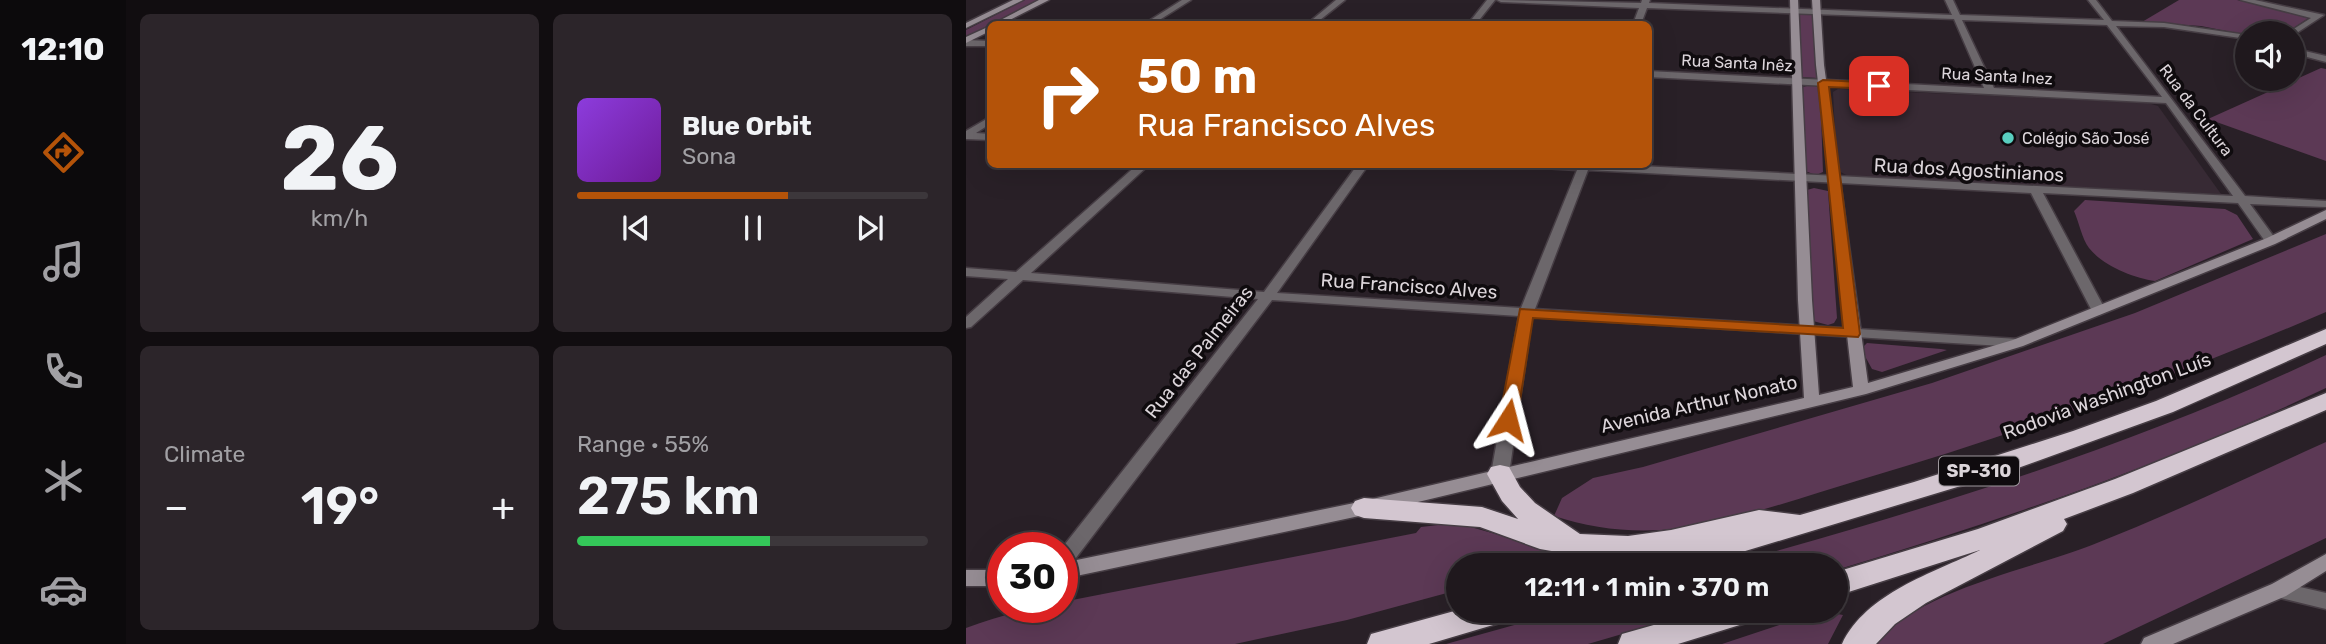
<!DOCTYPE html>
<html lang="en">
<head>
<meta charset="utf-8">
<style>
  :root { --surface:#1f181d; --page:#2c252a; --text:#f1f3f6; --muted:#a1a0a4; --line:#3c373b; --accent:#b45309 }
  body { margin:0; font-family:Rubik,sans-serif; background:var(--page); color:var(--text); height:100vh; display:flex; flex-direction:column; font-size:26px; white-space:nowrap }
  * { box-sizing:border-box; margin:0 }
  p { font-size:23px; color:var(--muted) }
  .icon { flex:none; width:38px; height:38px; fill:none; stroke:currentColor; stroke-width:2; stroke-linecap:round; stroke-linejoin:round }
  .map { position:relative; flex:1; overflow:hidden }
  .sheet { display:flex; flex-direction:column; gap:14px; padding:14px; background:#110d10; width:840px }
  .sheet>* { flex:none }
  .top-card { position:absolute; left:21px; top:21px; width:665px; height:147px; border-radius:10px; box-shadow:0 7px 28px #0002,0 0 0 2px var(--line); background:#b45309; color:#fff; overflow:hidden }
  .controls { position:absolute; left:1269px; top:21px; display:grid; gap:14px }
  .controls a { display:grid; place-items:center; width:70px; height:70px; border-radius:50%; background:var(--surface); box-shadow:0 7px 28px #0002,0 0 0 2px var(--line); font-size:35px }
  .speed { position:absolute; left:21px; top:532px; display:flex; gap:14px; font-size:35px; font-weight:700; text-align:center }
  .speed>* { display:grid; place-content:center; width:91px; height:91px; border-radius:50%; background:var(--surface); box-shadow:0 7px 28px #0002,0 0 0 2px var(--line); line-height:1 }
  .speed .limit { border:10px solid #d22; background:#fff; color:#111 }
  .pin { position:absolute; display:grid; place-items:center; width:60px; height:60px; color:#fff; margin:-30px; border-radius:14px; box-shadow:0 4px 10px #0006 }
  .me { position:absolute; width:77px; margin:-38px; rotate:9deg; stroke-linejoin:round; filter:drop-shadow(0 0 5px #0008) }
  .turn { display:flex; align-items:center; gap:24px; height:147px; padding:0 35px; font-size:32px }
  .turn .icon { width:91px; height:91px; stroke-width:2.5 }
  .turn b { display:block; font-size:49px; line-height:60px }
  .big { font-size:52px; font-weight:600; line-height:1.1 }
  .sheet .card { flex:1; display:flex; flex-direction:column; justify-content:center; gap:10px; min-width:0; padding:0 24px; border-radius:10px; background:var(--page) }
  .sheet .dial { align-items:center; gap:0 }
  .dial b { font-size:91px; line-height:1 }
  .song { display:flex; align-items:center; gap:21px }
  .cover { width:84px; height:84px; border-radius:10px; background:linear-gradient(135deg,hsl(270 70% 55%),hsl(280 70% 35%)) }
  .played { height:7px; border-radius:4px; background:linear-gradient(90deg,var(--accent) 60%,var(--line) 60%) }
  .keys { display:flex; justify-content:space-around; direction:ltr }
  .heat { display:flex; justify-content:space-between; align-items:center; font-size:38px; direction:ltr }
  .charge { height:10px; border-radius:5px; background:linear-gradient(90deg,#34c759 55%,var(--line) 0) }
  .sheet .tiles { flex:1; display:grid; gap:14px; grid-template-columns:repeat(2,1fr) }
  .trip { position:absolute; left:480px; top:553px; width:402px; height:70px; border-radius:35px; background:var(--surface); box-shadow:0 7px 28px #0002,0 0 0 2px var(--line); font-weight:600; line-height:70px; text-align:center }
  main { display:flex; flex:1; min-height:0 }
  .dock { display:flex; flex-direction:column; width:126px; justify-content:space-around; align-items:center; background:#0c0a0c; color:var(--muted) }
  .dock .icon { width:49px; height:49px }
  .dock .on { color:var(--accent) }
  .dock b { font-size:32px; color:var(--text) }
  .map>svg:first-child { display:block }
  .built { fill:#372a34 }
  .green { fill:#5c3955 }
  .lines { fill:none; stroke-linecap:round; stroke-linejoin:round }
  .street-casing { stroke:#463d44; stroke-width:3 }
  .secondary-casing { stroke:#463d44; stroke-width:3 }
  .highway-casing { stroke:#463d44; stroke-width:3 }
  .street { fill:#6c676b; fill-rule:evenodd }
  .secondary { fill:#968d94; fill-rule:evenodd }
  .highway { fill:#d3c6d0; fill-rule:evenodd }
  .route { fill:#b45309; stroke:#753606; stroke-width:2 }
  .poi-dot { fill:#59cebf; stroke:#0f0b0e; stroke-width:2.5 }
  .labels { text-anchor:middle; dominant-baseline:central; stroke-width:7; stroke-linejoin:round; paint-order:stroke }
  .far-street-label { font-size:16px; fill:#dcd5da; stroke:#0f0b0e }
  .far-poi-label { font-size:16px; fill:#dcd5da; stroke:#0f0b0e; text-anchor:start }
  .shield { fill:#0f0b0e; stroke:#9e989d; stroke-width:2 }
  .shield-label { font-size:18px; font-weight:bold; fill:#dcd5da }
  .street-label { font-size:19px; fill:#dcd5da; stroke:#0f0b0e }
</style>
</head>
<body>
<main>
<nav class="dock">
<b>12:10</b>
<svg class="icon on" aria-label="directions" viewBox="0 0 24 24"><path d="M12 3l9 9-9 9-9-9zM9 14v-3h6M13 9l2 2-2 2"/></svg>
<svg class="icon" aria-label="music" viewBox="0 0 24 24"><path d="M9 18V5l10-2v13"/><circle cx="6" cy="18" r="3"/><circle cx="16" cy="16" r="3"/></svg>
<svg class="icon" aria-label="phone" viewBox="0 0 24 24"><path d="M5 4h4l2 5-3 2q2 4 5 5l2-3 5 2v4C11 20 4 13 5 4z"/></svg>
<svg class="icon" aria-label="climate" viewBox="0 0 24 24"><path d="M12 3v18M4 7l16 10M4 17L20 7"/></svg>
<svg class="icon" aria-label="car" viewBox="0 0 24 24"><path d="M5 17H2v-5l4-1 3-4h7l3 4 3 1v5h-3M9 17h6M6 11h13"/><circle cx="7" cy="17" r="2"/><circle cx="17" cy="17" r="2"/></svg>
</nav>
<section class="sheet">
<div class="tiles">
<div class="card dial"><b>26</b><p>km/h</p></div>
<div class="card">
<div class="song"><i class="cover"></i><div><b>Blue Orbit</b><p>Sona</p></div></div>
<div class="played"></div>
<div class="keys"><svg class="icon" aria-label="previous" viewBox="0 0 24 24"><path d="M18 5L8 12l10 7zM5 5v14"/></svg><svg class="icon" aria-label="pause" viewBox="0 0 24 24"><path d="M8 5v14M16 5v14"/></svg><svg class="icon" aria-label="next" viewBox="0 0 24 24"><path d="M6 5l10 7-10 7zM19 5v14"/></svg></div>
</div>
<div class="card"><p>Climate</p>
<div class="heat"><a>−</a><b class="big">19°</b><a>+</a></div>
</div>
<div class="card"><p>Range · 55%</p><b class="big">275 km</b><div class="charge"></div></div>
</div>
</section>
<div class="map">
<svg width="1360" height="644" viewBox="0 0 1360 644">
  <rect width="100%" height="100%" fill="#292027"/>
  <path class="built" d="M872 89 1182 103 1192 106 1255 194 882 176 871 170 867 92Z"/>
  <path class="green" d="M59 0H72L0 37V30Z
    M1213 0H1271L1344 17 1320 33 1281 35 1235 26 1176 22Z
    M838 14 847 15 851 78 836 77 835 73 834 15Z
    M1355 68 1360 69V161L1242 119Z
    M845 85 854 87 857 172 850 175 839 171 837 87Z
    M848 188 862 191 871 318 868 323 862 325 847 321 844 310 841 190Z
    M1119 200 1259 209 1271 215 1287 239 1189 281C1168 278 1137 266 1123 248 1116 239 1113 222 1108 211Z
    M1360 234V312C1209 377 1055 432 897 479 837 497 776 519 714 528 671 534 628 529 588 516L596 498 627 478 677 467 966 383 1169 313Z
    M901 343 975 349 981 350 916 372 906 369 895 349Z
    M1360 355V388C1202 463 1037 520 870 570V565H761C965 508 1168 446 1360 355Z
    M1360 442V538L1137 644H910C952 590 1062 570 1126 545 1205 514 1283 477 1360 442Z
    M489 523C532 533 578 551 619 556L584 565H492V590L381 620 269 644H0V628C33 616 61 607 96 607V602L450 533 455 527Z
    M599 611H735L622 644H480Z
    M855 611 877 615 862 644H756Z"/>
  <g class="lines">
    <g class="street-casing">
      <path id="street" d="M216 0H225L187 24H178Z
        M370 0H379L349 24H341Z
        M521 0H529L510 24H502Z
        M531 0 675 3 676 0H684L683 3 986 15 979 0H987L994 15 1138 20 1122 0H1130L1146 21 1198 23 1281 35V39L1198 27 1150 26 1279 196 1360 201V207L1284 204 1311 241 1305 245 1301 244 1272 203 1077 193 1140 311 1133 315 1126 311 1065 193 622 170 569 309 1052 339 1059 343 1052 347 566 317 543 474 540 478 534 480 528 478 525 474 553 316 306 300 103 567 96 570V548L292 299 57 280 5 327 0 328V317L42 279 0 276V268L50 272 172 164H184L65 273 298 292 392 164H403L311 293 555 308 611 170 560 167 555 164H635L1267 196 1200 103 682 77V71L1018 88 988 19 681 8 675 24H667L673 8 535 2ZM996 20 1141 25 1196 97 1028 88Z
        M1275 0H1289L1358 15 1326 36V33L1323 32 1345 18Z
        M0 40 24 41V46H0Z
        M1326 48 1360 56V62L1326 53Z
        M24 117V124L10 133 24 134V140L0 139V131Z
        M1313 582 1360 593V609L1306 596 1303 590 1306 584Z"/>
    </g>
    <g class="secondary-casing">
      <path id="secondary" d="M47 0H57L0 28V23Z
        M73 0H83L36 24H27Z
        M824 0H832L846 300 853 395 887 387 850 65 846 0H854L858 65 902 383 1047 340 1301 238 1360 210V219L1309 244 1057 346 900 394 398 515 96 579V563L398 501 838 398 832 300Z
        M24 26V31L0 43V37Z
        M1360 554V571L1320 596 1207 644H1175L1178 638 1306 584Z
        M0 570H37V586H0Z"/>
    </g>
    <g class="highway-casing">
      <path id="highway" d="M1360 329V344L1207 412 1041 472 733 565H680L684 557 694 553 662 558 614 556 574 549 514 527 398 518 389 515 385 508 389 501 398 498 516 507 552 519 536 501 521 474 525 467 534 465 543 467 554 487 569 503 614 534 662 536 705 530 793 510 834 515 948 482 1107 431 1190 401Z
        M1360 393V410L1167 493 1098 519 1101 524 1097 531 960 603 929 624 910 644H876C900 593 967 573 1014 550L870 596V572L1012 529 1149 479Z
        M492 610 549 611 544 620 463 644H401L405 634Z
        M737 611H795L790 620 712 644H652L656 634Z"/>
    </g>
    <use href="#street" class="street"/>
    <use href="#secondary" class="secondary"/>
    <use href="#highway" class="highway"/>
  </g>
  <path class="route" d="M857 80 913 83 918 86 913 89 863 87 894 334 892 337 567 318 551 420 549 425H536L533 420 554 309 877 328 852 83Z"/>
  <circle class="poi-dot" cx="1042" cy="138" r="7"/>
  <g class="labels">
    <g class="far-street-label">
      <text transform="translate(771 63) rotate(3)">Rua Santa Inêz</text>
      <text transform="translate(1031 76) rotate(3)">Rua Santa Inez</text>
      <text transform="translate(1230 110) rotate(53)">Rua da Cultura</text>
    </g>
    <g class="far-poi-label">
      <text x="1056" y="138">Colégio São José</text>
    </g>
    <rect class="shield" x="973" y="456.5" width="80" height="29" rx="5"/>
    <g class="shield-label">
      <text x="1013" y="471">SP-310</text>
    </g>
    <g class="street-label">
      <text transform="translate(1003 170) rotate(3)">Rua dos Agostinianos</text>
      <text transform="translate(443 286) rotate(4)">Rua Francisco Alves</text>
      <text transform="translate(233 352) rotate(-52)">Rua das Palmeiras</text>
      <text transform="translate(1141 396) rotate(-20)">Rodovia Washington Luís</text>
      <text transform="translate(733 404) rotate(-13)">Avenida Arthur Nonato</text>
    </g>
  </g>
</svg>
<div class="controls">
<a><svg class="icon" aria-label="sound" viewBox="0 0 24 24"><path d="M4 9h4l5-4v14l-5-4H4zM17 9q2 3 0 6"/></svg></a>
</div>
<div class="speed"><div class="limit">30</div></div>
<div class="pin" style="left:913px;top:86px;background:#d93025"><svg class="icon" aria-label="arrive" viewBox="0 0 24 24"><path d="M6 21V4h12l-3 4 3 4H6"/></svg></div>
<svg class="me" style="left:542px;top:420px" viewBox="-20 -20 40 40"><path d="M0-17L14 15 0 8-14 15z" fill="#b45309" stroke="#fff" stroke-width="4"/></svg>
<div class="trip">12:11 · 1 min · 370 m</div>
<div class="top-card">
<div class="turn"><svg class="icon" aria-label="right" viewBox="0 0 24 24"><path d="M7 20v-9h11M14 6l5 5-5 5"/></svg><div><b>50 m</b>Rua Francisco Alves</div></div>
</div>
</div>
</main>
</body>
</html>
